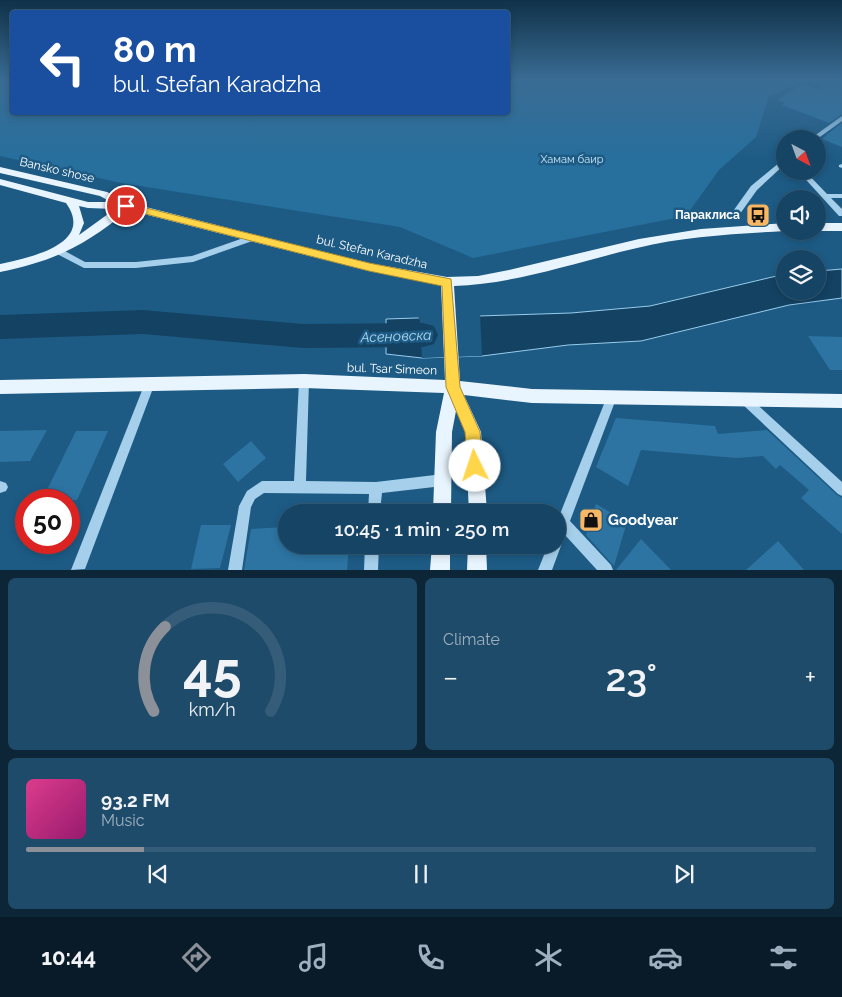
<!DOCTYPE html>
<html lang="en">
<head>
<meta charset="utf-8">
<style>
  :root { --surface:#164464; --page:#1f4b6a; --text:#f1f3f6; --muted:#9eb0bf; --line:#355c78; --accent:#8c9099 }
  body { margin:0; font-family:Raleway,sans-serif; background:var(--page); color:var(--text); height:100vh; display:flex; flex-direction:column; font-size:19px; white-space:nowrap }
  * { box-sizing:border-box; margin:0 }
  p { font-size:16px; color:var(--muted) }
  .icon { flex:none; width:28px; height:28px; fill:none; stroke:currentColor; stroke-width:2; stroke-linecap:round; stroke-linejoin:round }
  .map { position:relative; height:570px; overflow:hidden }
  .drawer { display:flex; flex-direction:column; gap:8px; padding:8px; background:#0c2537; flex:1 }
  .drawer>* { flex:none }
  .hud { position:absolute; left:10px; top:10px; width:500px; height:105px; border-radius:5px; box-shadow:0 2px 8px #0003,0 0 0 1px var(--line); background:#1a4fa0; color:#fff; overflow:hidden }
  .needle { width:32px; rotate:139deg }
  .tools { position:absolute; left:776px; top:130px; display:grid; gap:10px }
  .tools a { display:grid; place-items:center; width:50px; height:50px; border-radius:50%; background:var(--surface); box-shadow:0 2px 8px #0003,0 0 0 1px var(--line); font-size:25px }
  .speed { position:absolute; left:15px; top:489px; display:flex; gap:10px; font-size:25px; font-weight:700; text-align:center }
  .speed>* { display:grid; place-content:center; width:65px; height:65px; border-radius:50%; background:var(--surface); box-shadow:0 2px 8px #0003,0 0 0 1px var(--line); line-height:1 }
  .speed .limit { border:8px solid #d22; background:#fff; color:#111 }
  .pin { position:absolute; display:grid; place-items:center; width:42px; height:42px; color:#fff; margin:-21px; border:2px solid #fff; border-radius:50%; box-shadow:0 1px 5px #0007 }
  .me { position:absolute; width:55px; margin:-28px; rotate:356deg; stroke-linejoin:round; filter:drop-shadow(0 0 4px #0008) }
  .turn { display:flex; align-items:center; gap:18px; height:105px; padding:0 20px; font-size:22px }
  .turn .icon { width:65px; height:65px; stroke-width:2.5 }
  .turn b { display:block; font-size:35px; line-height:42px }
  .big { font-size:38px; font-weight:600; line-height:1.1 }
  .drawer .widget { flex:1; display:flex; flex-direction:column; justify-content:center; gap:8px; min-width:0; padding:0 18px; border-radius:8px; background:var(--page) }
  .drawer .dial { align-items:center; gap:0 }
  .dial svg { height:130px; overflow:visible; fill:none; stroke:var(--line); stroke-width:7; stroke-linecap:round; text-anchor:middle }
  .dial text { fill:var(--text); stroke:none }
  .song { display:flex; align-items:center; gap:15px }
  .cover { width:60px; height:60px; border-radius:8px; background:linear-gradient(135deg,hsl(330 70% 55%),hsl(320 70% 35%)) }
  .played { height:5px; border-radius:2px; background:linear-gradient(90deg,var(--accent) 15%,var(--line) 15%) }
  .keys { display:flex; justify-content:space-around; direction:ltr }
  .heat { display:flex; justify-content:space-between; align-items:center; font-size:28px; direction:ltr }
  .drawer .tiles { flex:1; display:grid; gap:8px; grid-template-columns:1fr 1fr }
  .widget:last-child { grid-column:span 2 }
  .trip { position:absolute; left:278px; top:504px; width:288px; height:50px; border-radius:25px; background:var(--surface); box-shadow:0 2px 8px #0003,0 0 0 1px var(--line); font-weight:600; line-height:50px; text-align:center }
  .tab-bar { display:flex; height:80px; justify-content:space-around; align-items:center; background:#091b28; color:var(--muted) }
  .tab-bar .icon { width:35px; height:35px }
  .tab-bar .active { color:var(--accent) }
  .tab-bar b { font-size:22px; color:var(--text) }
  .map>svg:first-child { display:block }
  .green { fill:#276f9d }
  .water { fill:#144263; stroke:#98ccec }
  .pier { fill:#1d5b85 }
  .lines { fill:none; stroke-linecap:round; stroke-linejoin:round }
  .river { fill:#144263; fill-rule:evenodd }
  .building { fill:#2d74a2 }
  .minor { fill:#a5cfea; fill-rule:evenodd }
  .major { fill:#e9f5fe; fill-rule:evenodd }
  .route { fill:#ffd54a; stroke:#a68a30 }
  .labels { text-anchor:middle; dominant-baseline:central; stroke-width:5; stroke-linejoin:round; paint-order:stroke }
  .far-park-label { font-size:11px; fill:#c9e6f8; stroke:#1d5b85 }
  .street-label { font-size:12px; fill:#fff; stroke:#1d5b85 }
  .poi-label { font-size:12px; font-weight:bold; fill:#fff; stroke:#1d5b85; text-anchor:end }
  .water-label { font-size:14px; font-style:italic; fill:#b0d9f2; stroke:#1d5b85 }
  .near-poi-label { font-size:15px; font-weight:bold; fill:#fff; stroke:#1d5b85; text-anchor:start }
</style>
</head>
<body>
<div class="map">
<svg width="842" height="570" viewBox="0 0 842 570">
  <rect width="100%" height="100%" fill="#1d5b85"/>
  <path class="green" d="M0 80H12V112H508V80H822V82H803L769 96 756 137 719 170 686 216 473 258 400 227 121 183 0 156Z"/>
  <path class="water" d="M842 269V298L789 305 641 341 568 345 482 356 422 358 386 354V319L571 313 650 306 785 274V291H818V271Z"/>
  <path class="pier" d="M480 313 482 356 422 358 420 321 418 316Z"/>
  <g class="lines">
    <path class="river" d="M143 310 303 324 423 323 434 326 438 335 434 344 423 347 303 348 143 334 0 339V315Z"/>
  </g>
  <path class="building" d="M831 80H842V114L829 123 782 105 785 103 777 100 803 84 818 89Z
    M842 123V147L822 139 829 133Z
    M808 336 842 337V370H830Z
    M616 418 715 426 718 434 767 430 837 495 842 498V534L801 498 809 490 780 465 776 469 763 456 737 458 641 450 628 486 596 467Z
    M47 430 30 461 0 462V431Z
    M76 431H108L77 500H42Z
    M251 441 266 458 238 482 223 464Z
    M596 504 627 522 614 566 586 535Z
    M201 525H231L220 568 191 569Z
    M286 527V545H349L347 570H244L251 529Z
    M641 539 671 570H616Z
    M778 541 804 570H746Z"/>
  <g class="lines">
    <path class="minor" d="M842 116V121L817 139H810Z
      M785 158V164L757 190 737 218H731L730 216 731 214 751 186Z
      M842 164V168L839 167V165Z
      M798 171H805L827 194H842V198H831L842 209V216H839Z
      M252 235 256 238 255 240 193 262 136 268H84L57 254 56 252 57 250H63L85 262H136L192 256Z
      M304 376 308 378 309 381 306 481 376 482 443 474 447 476 449 480 447 484 443 486 382 493 380 512H368L369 494 264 493 255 499 251 507 242 570H228L239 506 247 491 262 481H294L299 381 300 378Z
      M150 378 154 380 155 383 85 569 71 570 145 383 146 380Z
      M611 394 615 396 616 399 570 521 611 565 613 570H597L565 535 552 570H538L548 545H556V524L606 399 607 396Z
      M745 395 749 397 842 482V496L838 494 741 403 740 400 741 397Z
      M0 481 6 483 8 487 6 491 0 493Z
      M365 545H379L378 570H364Z"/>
    <path class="major" d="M0 167 107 192 130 203 252 234 369 263 447 277 478 276 509 270 639 239 701 229 785 223V231C736 234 685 236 637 248 576 262 516 284 454 286L460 381 532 389 842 394V408L532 403 464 395 481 432 487 512H469L465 432 456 411 452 432 451 512H433L436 432 444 393 304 388 0 394V380L304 374 445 380 441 285 369 271 128 210C85 246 54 261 0 272V264C27 258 96 245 66 203L0 185V179L88 202H111L100 196 0 173ZM79 206 88 208 115 209 79 235 84 223Z
      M818 223H842V231H818Z
      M432 545H450V570H430Z
      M468 545H486L487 570H467Z"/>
  </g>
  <linearGradient id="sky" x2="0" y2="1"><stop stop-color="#103249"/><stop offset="0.5" stop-color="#3a6c94"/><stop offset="1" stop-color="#3a6c94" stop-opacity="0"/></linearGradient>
  <rect width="842" height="160" fill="url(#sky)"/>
  <path class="route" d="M122 203H126L369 263 451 279 460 387 480 432 483 466 481 472 475 474 470 472 468 466 465 432 446 387 442 286 369 271 126 209 121 206Z"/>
  <defs>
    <g id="bus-square" transform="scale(1.25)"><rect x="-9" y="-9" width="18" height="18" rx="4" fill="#fab763" stroke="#1d5b85"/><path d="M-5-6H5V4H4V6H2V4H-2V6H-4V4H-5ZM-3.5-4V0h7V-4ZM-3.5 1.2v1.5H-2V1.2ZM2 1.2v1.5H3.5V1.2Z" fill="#111"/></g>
    <g id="shop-square" transform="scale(1.25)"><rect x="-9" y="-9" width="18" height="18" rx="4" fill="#fab763" stroke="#1d5b85"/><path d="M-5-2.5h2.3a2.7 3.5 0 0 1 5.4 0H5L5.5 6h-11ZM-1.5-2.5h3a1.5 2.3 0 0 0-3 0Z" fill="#111"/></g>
  </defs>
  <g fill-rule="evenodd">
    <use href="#bus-square" x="758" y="215"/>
    <use href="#shop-square" x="591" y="520"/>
  </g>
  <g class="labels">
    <g class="far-park-label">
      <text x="572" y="159">Хамам баир</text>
    </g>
    <g class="street-label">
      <text transform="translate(57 170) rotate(13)">Bansko shose</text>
      <text transform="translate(372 252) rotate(13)">bul. Stefan Karadzha</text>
      <text transform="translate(392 369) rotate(2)">bul. Tsar Simeon</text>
    </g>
    <g class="poi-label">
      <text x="740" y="215">Параклиса</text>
    </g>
    <g class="water-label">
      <text transform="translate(396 336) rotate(-2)">Асеновска</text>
    </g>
    <g class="near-poi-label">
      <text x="608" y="520">Goodyear</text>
    </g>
  </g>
</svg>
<div class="tools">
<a><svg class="needle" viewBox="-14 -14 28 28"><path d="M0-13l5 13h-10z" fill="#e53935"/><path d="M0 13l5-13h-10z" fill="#9eb0bf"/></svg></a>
<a><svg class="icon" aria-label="sound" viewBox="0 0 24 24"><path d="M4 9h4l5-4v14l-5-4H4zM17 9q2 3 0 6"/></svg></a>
<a><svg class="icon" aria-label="layers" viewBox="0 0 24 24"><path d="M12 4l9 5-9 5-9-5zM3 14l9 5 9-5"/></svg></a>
</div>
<div class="speed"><div class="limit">50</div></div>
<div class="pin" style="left:126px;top:206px;background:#d93025"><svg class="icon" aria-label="arrive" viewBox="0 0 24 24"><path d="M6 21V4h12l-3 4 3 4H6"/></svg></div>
<svg class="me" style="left:475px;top:466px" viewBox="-20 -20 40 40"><circle r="19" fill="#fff"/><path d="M0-13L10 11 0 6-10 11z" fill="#ffd54a"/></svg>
<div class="trip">10:45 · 1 min · 250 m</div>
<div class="hud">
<div class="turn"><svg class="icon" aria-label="left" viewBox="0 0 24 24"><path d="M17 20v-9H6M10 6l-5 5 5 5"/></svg><div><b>80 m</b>bul. Stefan Karadzha</div></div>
</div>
</div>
<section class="drawer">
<div class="tiles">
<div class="widget dial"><svg viewBox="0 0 100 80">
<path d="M14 69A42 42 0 1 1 86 69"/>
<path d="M14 69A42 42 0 0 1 21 17" stroke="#8c9099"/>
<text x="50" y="56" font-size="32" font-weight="700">45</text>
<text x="50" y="72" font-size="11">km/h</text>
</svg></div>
<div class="widget"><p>Climate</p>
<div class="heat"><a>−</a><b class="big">23°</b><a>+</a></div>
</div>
<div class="widget">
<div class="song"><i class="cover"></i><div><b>93.2 FM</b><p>Music</p></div></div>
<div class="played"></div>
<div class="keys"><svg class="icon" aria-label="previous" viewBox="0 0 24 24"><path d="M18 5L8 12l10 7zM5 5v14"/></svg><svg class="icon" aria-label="pause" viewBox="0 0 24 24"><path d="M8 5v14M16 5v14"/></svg><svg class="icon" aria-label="next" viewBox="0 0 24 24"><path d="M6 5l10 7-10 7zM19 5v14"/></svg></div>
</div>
</div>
</section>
<nav class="tab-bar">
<b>10:44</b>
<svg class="icon active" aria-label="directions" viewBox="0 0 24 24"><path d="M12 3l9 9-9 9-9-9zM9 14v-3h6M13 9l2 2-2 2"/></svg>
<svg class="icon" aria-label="music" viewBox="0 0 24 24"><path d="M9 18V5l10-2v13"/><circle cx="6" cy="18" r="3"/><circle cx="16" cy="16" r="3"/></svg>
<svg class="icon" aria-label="phone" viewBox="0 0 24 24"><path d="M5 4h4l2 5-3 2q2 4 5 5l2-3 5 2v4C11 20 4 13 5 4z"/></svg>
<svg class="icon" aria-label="climate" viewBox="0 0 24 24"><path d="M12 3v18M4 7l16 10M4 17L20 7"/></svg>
<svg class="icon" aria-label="car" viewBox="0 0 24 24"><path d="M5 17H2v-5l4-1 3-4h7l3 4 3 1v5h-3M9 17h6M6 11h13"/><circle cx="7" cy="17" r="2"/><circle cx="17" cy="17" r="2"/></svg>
<svg class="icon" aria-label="filters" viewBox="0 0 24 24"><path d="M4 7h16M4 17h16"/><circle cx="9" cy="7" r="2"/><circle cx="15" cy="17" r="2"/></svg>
</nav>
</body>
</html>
